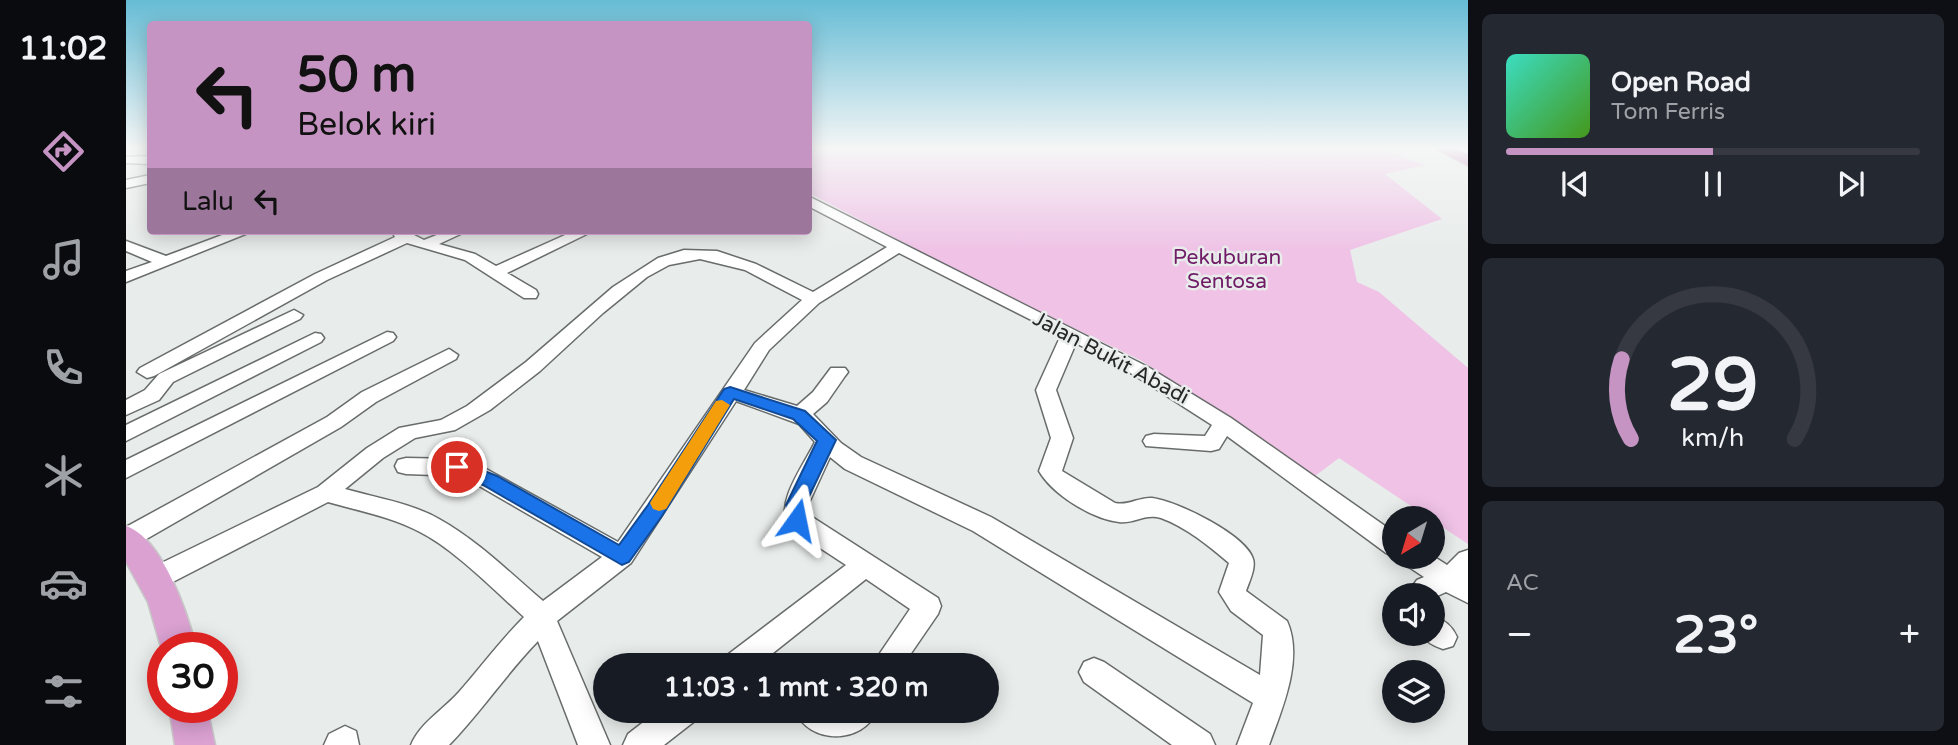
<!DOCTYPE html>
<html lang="id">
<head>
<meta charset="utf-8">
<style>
  :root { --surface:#171b24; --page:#242831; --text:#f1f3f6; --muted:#9ea1a6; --line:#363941; --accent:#c594c2 }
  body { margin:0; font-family:"Varela Round",sans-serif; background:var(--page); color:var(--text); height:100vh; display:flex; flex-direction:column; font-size:26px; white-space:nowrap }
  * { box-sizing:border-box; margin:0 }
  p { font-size:23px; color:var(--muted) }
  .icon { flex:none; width:38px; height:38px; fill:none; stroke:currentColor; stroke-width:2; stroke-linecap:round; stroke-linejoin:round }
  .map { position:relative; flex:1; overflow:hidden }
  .side { display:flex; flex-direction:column; gap:14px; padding:14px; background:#0d0f14; width:490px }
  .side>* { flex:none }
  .guide { position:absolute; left:21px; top:21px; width:665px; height:214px; border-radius:7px; box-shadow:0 4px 18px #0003; background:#c594c2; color:#111; overflow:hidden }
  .needle { width:46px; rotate:218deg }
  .tools { position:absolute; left:1256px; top:506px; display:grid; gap:14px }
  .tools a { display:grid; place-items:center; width:63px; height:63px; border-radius:50%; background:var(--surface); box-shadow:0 4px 18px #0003; font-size:35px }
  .speed { position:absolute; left:21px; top:632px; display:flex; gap:14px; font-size:35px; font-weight:700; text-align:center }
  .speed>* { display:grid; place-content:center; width:91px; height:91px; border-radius:50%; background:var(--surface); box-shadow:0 4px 18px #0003; line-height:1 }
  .speed .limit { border:10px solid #d22; background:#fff; color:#111 }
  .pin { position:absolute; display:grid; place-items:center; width:60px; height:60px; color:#fff; margin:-30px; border:4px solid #fff; border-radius:50%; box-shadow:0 2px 7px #0007 }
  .me { position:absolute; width:77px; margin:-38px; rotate:12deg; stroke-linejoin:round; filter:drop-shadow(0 0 5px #0008) }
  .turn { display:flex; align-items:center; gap:24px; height:147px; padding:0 35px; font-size:32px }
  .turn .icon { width:91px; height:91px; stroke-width:2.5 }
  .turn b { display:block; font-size:49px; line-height:60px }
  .then { display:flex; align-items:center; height:66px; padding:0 35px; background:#0003; gap:14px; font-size:26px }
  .big { font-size:52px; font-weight:700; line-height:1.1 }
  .side .widget { flex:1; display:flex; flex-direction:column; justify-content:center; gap:10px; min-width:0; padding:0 24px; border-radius:10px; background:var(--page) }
  .side .dial { align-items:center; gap:0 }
  .dial svg { height:182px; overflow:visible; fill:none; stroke:var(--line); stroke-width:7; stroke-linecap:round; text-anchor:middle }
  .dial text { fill:var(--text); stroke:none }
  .song { display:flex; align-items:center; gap:21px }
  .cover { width:84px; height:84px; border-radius:10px; background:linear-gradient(135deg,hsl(170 70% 55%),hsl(100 70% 35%)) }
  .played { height:7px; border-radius:4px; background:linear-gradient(90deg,var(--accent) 50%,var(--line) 50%) }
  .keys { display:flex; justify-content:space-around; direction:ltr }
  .heat { display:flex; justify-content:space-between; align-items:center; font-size:38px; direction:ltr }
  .trip { position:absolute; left:467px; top:653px; width:406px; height:70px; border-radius:35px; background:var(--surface); box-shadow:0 4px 18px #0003; font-weight:700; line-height:70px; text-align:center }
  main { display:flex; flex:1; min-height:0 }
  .tab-bar { display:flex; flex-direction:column; width:126px; justify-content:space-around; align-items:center; background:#090b0e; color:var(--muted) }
  .tab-bar .icon { width:49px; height:49px }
  .tab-bar .current { color:var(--accent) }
  .tab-bar b { font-size:32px; color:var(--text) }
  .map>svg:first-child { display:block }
  .green { fill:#efc2e6 }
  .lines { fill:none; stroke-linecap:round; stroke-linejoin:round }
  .minor-casing { stroke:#686c6b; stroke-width:3 }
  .major-casing { stroke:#c7c7c7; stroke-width:3 }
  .highway-casing { stroke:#c7c7c7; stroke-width:3 }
  .minor { fill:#fff; fill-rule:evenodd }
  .major { fill:#daa1d1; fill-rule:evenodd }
  .highway { fill:#c163b3; fill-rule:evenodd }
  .route { fill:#1a73e8; stroke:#114b97; stroke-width:2 }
  .slow { fill:#f59e0b }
  .labels { text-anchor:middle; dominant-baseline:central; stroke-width:5; stroke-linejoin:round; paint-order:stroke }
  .park-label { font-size:21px; fill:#701c67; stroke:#e8eceb }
  .street-label { font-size:21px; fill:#262727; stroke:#e8eceb }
</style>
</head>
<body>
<main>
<nav class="tab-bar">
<b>11:02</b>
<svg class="icon current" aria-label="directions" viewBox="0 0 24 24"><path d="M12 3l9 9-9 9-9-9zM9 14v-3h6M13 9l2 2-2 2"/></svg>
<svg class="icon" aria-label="music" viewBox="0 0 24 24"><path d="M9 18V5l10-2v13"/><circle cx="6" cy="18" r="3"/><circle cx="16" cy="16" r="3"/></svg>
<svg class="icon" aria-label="phone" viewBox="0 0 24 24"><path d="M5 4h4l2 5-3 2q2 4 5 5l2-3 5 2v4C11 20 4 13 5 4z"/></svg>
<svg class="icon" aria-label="climate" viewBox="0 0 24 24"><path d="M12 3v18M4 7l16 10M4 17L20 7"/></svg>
<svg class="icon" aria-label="car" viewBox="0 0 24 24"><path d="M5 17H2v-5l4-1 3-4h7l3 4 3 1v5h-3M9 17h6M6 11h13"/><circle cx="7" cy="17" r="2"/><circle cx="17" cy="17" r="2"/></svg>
<svg class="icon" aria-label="filters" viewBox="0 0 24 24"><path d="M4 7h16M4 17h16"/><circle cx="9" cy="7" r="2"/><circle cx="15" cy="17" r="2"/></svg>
</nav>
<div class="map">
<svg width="1342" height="745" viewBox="0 0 1342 745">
  <rect width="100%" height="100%" fill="#e8eceb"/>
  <path class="green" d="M682 147H1249L1299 165 1259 174 1316 219 1224 250 1231 282 1253 292 1342 368V544L1307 521V518H1303L1213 458 1189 476 1016 361 853 282 683 193Z"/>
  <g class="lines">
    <g class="minor-casing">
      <path id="minor" d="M1326 147H1342V153H1326Z
        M24 156V164L0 163V157Z
        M24 175V183L0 188V180Z
        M682 196 1022 367 1105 418 1269 533V556L1260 553 1101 436 1093 449 1085 451 1020 446 1017 441 1020 436 1028 434 1079 436 1086 425 1008 375 950 343 930 390 947 438 936 471 989 503C1002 506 1013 497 1026 498 1051 501 1120 535 1127 559 1130 568 1123 582 1120 591L1161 621C1178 659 1156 709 1143 745H1111L1127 703 847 531 719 469 704 457 682 505 683 515 812 598 815 606 812 614 777 665H746L784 609 740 579 632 665H596L600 656 720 565 662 527C649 502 678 465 689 442L673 424 610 401 505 563 431 621 484 745H452L412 641C380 674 355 712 323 745H285C294 723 317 710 333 692 355 667 374 641 398 617 369 591 328 549 294 532 266 517 233 511 202 502L39 586 30 589 21 586 17 578 21 570 192 487 241 448 273 428 315 420 341 406 400 362 487 287 532 258 558 250 591 251 630 264 687 292 761 247 682 206ZM773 253 935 335 910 390 925 438 913 471C926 494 966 519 993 522 1008 524 1019 513 1035 518 1060 527 1083 546 1103 563L1093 592 1105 611 1137 635 1134 675 865 517 735 457 715 443 687 414 701 402 719 376 722 372 719 368H705L687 392 671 406 618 390 643 350 693 303ZM574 259 619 270 676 300 629 343 492 542 351 464 331 459 280 458 272 460 269 466 272 472 280 474 336 476 476 557 417 601C384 573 351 540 313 519 285 503 251 498 219 489L257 458 289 438 329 430 364 410 414 371 477 313 521 277 543 265Z
        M107 231H127L0 282V271L26 262 0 251V241L40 256Z
        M266 231H280L298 240 321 231H341L313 244 349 254 370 266 448 231H467L381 273 410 290 412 294 410 298H398L339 260 281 243 201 280 28 376 21 378 11 372 14 368 189 274 269 237Z
        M168 310 177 315 174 319 47 382 33 400 0 415V400L19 390 33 374Z
        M261 332 267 333 270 337 267 341 0 478V460Z
        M189 333 195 334 198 338 195 342 0 441V425Z
        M323 349 332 355 330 359 250 402 215 427 10 545 0 547V527L201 417 236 392Z
        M1342 550V603L1320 592 1307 598V595H1280L1291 580 1298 577 1277 563 1274 556H1307L1321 565 1333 553Z
        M1307 616C1319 620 1326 626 1331 637L1327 646 1317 649C1308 646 1300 642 1296 634H1307Z
        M968 658 978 662 1084 734 1089 745H1046L958 682 953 672 958 662Z
        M533 710H574L570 720 538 745H497L502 734Z
        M668 710H752C736 745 684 745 668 710Z
        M219 726 230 731 233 745H198L203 734Z"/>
    </g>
    <g class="major-casing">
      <path id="major" d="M0 526C36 538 62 613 70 648H37V654L22 602 0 562Z
        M43 707H81L89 745H49Z"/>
    </g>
    <g class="highway-casing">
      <path id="highway" d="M1305 147H1327L1342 154V166Z"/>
    </g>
    <use href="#minor" class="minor"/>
    <use href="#major" class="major"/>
    <use href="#highway" class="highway"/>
  </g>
  <linearGradient id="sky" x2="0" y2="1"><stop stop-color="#66bcd5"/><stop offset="0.59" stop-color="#f5f6f6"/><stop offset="1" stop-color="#f5f6f6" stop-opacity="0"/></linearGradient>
  <rect width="1342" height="251" fill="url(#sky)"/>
  <path class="route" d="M604 387 679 411 710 440 679 505 681 520 678 526 671 528 664 526 660 505 691 441 667 419 608 399 536 516 503 562 496 565 357 485 325 472 322 467 325 462 331 460 371 476 493 545 522 505 598 389Z"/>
  <path class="slow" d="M596 400 604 405 540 509 533 511 527 509 524 503 527 498 590 401Z"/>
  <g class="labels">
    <g class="park-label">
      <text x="1101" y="257">Pekuburan<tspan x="1101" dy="24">Sentosa</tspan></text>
    </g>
    <g class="street-label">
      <text transform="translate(985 358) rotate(28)">Jalan Bukit Abadi</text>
    </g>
  </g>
</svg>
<div class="tools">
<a><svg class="needle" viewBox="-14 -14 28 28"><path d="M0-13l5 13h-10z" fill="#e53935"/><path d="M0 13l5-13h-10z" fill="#9ea1a6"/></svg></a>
<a><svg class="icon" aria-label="sound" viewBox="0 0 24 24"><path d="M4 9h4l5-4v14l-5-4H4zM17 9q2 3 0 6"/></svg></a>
<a><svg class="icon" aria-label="layers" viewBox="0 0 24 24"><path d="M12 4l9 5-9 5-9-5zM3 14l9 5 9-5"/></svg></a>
</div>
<div class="speed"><div class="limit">30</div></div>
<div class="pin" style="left:331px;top:467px;background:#d93025"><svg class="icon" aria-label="arrive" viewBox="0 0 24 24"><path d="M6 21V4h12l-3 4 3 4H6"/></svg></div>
<svg class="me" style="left:671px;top:520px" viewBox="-20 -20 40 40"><path d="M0-17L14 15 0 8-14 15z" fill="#1a73e8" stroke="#fff" stroke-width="4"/></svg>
<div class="trip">11:03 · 1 mnt · 320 m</div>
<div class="guide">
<div class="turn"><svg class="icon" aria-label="left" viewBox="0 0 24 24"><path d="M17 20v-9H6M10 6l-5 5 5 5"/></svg><div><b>50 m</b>Belok kiri</div></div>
<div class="then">Lalu<svg class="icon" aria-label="left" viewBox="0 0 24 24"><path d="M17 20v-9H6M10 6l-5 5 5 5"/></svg></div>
</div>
</div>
<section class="side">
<div class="widget">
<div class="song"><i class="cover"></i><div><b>Open Road</b><p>Tom Ferris</p></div></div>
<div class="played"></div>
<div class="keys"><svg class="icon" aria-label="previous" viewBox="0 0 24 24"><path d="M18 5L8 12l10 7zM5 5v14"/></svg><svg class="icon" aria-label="pause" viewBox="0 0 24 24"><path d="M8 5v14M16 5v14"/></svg><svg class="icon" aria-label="next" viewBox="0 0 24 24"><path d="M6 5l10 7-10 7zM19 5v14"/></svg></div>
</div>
<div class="widget dial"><svg viewBox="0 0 100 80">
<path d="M14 69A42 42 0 1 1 86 69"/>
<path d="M14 69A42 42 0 0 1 10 34" stroke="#c594c2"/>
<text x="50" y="56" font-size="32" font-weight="700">29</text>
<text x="50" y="72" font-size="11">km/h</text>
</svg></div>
<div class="widget"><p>AC</p>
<div class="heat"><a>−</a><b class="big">23°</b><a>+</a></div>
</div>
</section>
</main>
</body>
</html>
